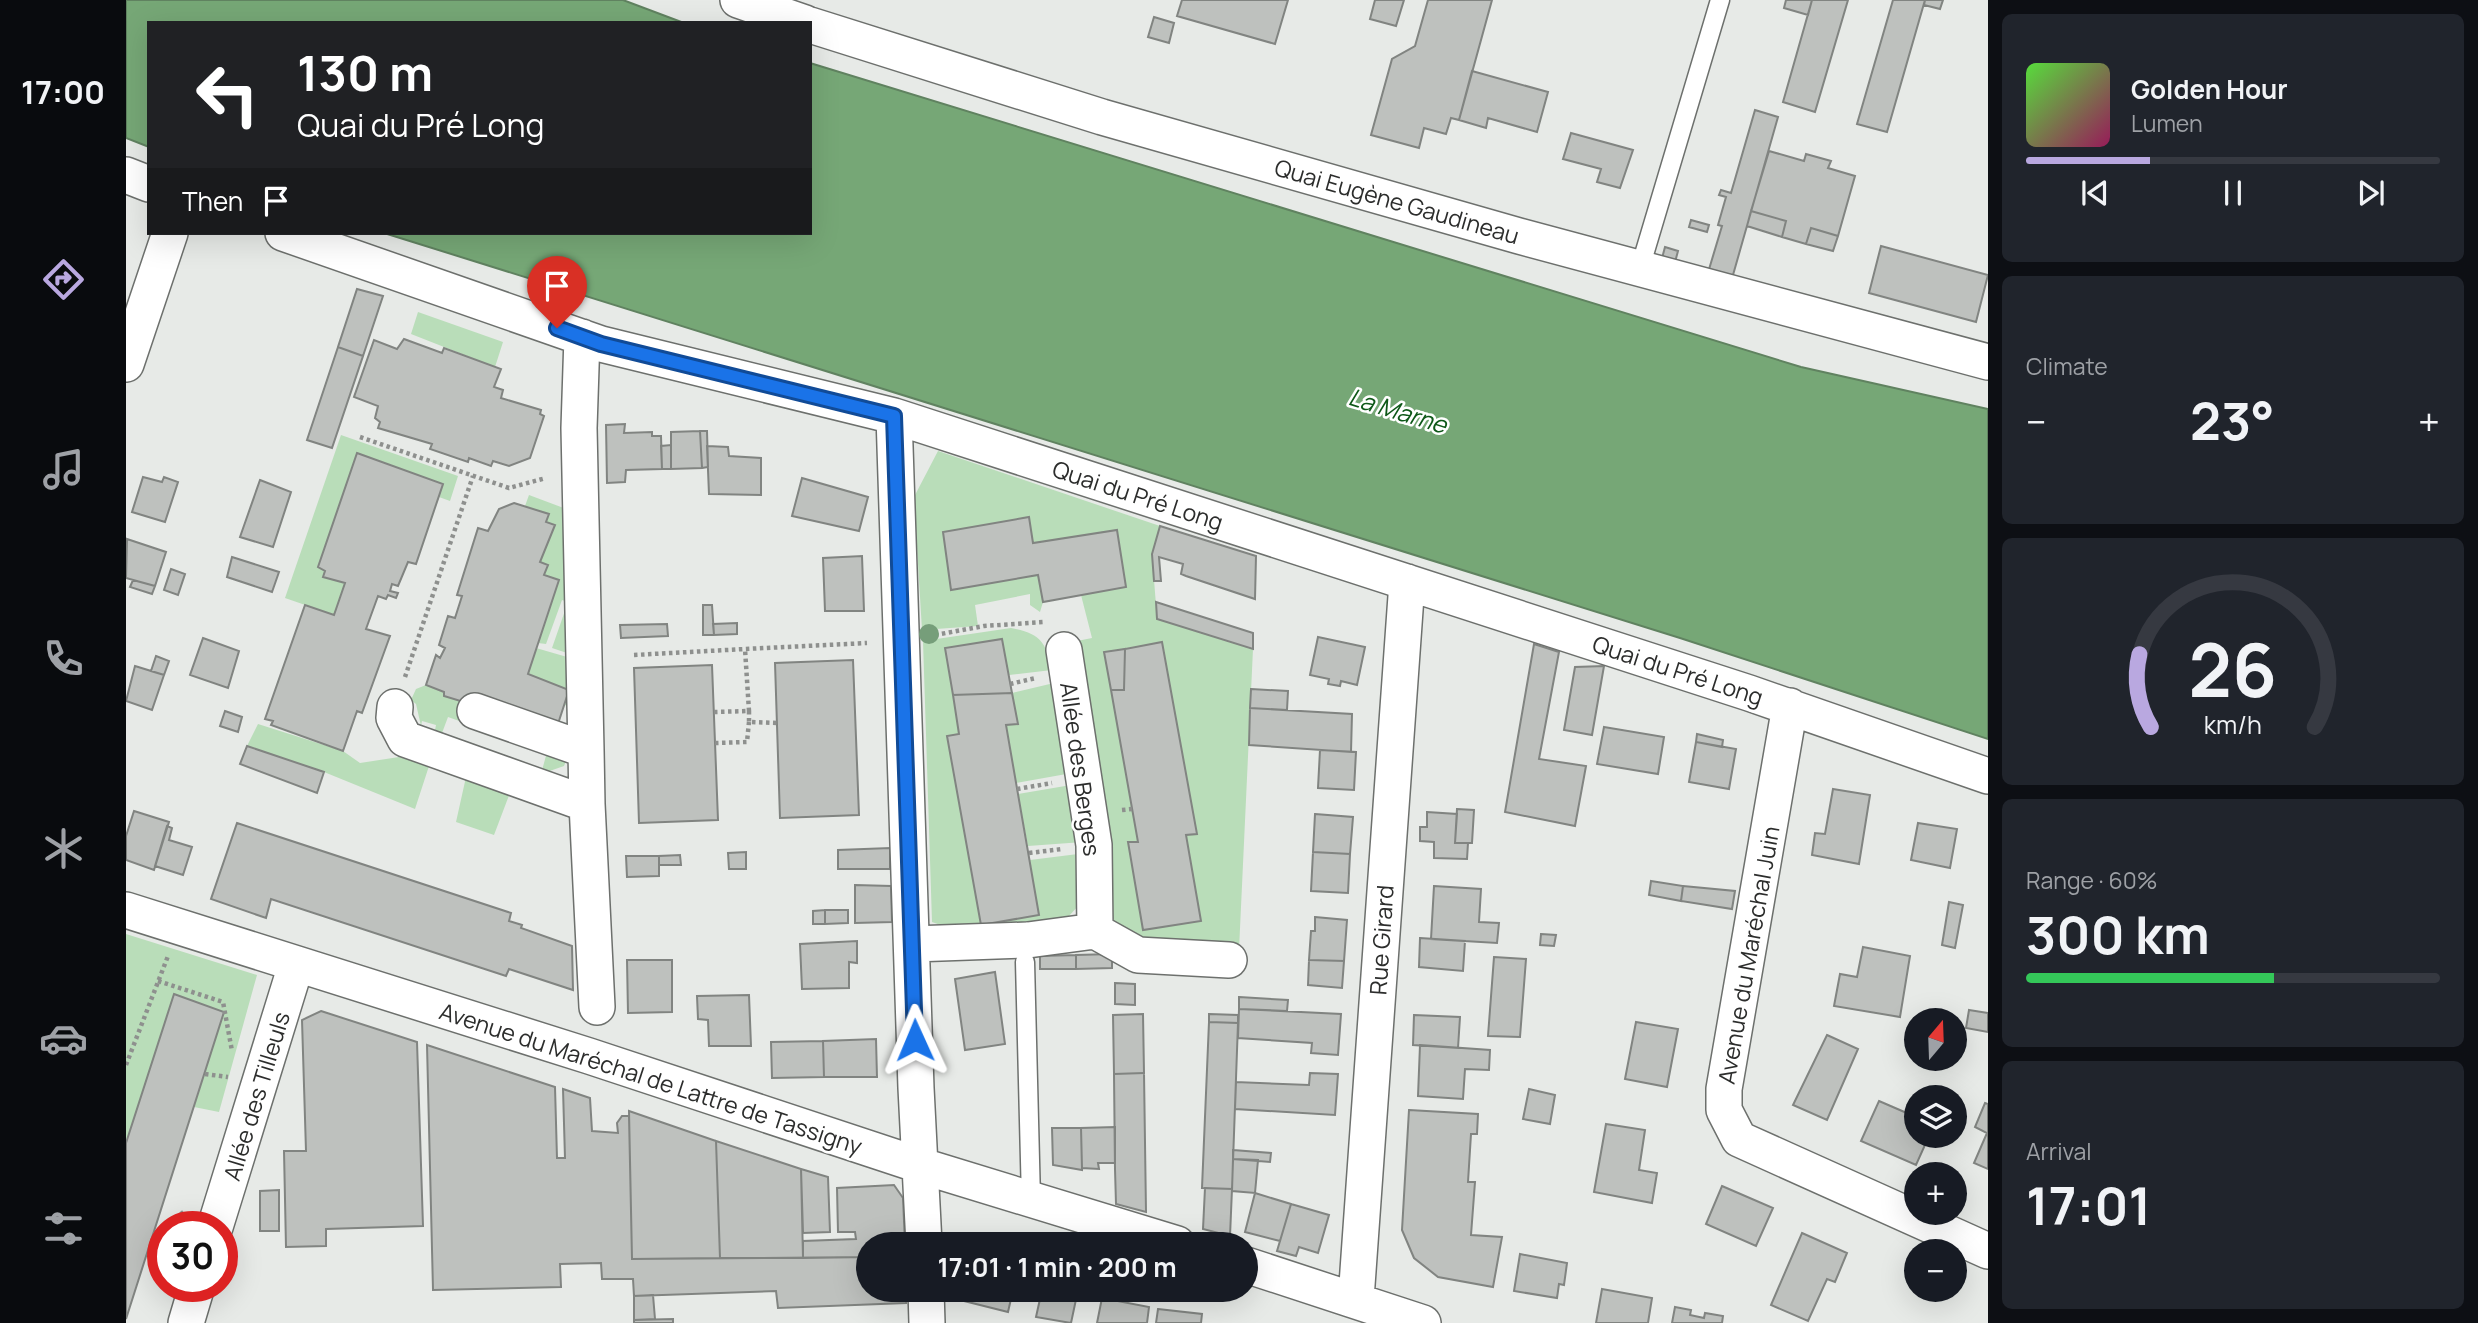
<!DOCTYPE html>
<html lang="en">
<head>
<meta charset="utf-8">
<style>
  :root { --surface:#171b24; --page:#20242c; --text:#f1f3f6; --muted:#9ea1a6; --line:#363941; --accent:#b9a8e0 }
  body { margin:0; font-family:Manrope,sans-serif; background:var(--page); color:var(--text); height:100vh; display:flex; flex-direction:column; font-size:26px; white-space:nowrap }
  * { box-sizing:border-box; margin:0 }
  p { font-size:23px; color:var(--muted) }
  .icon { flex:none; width:38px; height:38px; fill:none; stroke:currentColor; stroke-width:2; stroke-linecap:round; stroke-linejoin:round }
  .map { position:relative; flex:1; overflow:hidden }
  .panel { display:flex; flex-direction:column; gap:14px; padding:14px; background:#0d0f14; width:490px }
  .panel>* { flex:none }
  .top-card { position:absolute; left:21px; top:21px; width:665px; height:214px; border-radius:0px; box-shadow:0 7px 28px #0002; background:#202124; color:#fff; overflow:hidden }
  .needle { width:46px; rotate:19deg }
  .buttons { position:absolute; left:1778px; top:1008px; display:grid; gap:14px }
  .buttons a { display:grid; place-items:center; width:63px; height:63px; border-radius:50%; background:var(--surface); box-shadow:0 7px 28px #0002; font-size:35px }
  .speed { position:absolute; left:21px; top:1211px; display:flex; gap:14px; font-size:35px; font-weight:700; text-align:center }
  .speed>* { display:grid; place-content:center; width:91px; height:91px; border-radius:50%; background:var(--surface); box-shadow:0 7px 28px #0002; line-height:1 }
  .speed .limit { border:10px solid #d22; background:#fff; color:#111 }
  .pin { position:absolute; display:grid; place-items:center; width:60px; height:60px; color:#fff; margin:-72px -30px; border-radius:50% 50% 50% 0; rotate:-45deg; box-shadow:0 0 7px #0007 }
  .pin .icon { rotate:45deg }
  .me { position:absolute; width:77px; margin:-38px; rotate:359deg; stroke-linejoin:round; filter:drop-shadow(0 0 5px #0008) }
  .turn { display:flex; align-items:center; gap:24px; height:147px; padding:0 35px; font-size:32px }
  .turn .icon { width:91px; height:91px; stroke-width:2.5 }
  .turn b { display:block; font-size:49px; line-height:60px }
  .then { display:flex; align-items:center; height:66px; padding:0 35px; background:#0003; gap:14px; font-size:26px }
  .big { font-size:52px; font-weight:700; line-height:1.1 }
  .panel .widget { flex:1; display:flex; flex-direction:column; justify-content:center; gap:10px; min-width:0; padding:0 24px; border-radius:10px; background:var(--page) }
  .panel .dial { align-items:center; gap:0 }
  .dial svg { height:182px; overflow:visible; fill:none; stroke:var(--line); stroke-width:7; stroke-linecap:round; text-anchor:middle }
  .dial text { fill:var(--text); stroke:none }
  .song { display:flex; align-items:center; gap:21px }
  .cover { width:84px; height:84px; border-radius:10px; background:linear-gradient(135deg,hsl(110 70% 55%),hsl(330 70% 35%)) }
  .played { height:7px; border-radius:4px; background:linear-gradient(90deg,var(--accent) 30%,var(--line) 30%) }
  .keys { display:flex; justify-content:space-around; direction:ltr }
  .heat { display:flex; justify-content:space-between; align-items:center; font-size:38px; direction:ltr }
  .charge { height:10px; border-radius:5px; background:linear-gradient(90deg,#34c759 60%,var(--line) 0) }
  .trip { position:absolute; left:730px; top:1232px; width:402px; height:70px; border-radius:35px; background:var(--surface); box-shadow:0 7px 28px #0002; font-weight:700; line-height:70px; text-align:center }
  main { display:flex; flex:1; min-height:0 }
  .tabs { display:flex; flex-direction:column; width:126px; justify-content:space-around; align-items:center; background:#090b0e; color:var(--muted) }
  .tabs .icon { width:49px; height:49px }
  .tabs .on { color:var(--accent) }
  .tabs b { font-size:32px; color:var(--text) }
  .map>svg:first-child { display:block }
  .green { fill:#b9ddb9 }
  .water { fill:#76a776; stroke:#608260; stroke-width:2 }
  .building { fill:#bec1be; stroke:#818481; stroke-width:2 }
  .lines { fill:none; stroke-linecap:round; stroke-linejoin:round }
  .service-casing { stroke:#6d706d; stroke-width:21 }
  .minor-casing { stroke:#6d706d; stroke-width:38 }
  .path { stroke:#8e908e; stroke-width:4.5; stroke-dasharray:3.5 3.5; stroke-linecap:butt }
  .service { stroke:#fff; stroke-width:18 }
  .minor { stroke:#fff; stroke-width:35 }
  .tree { fill:#769e7a }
  .route-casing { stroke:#114b97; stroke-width:18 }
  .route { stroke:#1a73e8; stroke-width:12 }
  .labels { text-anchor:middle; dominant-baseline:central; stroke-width:5; stroke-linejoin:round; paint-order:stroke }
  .street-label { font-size:23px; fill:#2c2d2c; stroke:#fff }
  .water-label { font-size:24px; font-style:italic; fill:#0e5818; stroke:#fff }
</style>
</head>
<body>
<main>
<nav class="tabs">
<b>17:00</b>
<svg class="icon on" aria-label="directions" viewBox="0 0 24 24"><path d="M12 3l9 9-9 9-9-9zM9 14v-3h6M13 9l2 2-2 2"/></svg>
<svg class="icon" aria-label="music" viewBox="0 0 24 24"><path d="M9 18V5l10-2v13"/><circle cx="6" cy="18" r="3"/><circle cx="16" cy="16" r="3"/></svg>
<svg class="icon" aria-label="phone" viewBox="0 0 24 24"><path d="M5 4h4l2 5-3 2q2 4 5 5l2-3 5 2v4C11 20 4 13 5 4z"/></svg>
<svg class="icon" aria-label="climate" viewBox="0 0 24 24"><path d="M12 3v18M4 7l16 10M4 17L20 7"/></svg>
<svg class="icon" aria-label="car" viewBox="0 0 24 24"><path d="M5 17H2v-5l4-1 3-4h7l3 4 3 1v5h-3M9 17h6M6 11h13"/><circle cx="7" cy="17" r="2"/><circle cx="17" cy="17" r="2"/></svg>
<svg class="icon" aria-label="filters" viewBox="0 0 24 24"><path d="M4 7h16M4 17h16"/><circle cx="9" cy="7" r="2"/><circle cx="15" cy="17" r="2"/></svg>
</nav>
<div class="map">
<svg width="1862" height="1323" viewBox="0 0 1862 1323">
  <rect width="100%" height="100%" fill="#e7eae7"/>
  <path class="green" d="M292 312 377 342 369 367 285 334Z
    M215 435 332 476 324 501 313 497 316 484 231 453 192 567 199 571 197 577 219 583 208 615 159 598Z
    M812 451 1034 526 1026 554 1031 618 1127 649 1113 950 996 939 987 918 941 643 966 638 955 595 1000 587 991 530 907 543 903 518 817 532 825 590 912 575 917 602 914 612 904 605V594L849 605 852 626 796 630 788 497Z
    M403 495 443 510 450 656 426 648 442 602 436 600 420 644 412 643 433 580 418 575 422 565 414 562 428 525 420 522 422 514 399 506Z
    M885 628C914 633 920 642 926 670L883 675 876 639 819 649 833 734 821 736 855 925C837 929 823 929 806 922L797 641Z
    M410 648 448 659 444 706 438 705 443 690 402 674Z
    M928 683 946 773 890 783 880 725 892 724 886 693Z
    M300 685 342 703 442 756 438 766 415 774 421 752 322 717 316 733 309 730 310 725 296 721 295 726 290 704 285 700 290 689Z
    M132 724 217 751 234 763 273 757 303 766 289 809 198 772 121 746Z
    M340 777 385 790 368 835 330 822Z
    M945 785 957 842 902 846 892 794Z
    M960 853 954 904 942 917 880 933V921L913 915 904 860Z
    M0 934 131 975 93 1112 68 1107 98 1012 48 995 0 1143Z"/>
  <path class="water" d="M0 0H497L558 23H23V147L0 138Z
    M684 63 1675 367 1862 409V739L1554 638 258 233H684Z"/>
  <path class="building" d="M1056 0H1162L1149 44 1051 16Z
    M1249 0H1278L1270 26 1244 19Z
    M1302 0H1366L1333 120 1325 118 1320 134 1298 128 1293 148 1245 135 1266 59 1289 46Z
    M1660 0H1686L1682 15 1658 8Z
    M1686 0H1722L1689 112 1657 102Z
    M1767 0H1799L1761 132 1731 124Z
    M1799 0H1817L1814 9 1798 5Z
    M1028 17 1048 23 1043 43 1022 37Z
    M1346 71 1422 92 1411 132 1362 118 1360 128 1333 120Z
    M1629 110 1652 117 1605 282 1581 276 1596 226 1592 225 1600 197 1593 195 1595 190 1605 193Z
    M1445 133 1507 150 1494 188 1471 182 1475 169 1437 159Z
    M1643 151 1678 161 1680 154 1705 161 1702 168 1729 176 1712 236 1685 228 1680 244 1656 237 1660 221 1625 211Z
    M1625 211 1660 221 1656 237 1621 226Z
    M1565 220 1583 225 1581 232 1563 227Z
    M1685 228 1712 236 1707 251 1680 244Z
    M1755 246 1862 275 1850 322 1743 293Z
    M1539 247 1552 251 1548 266 1535 262Z
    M231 289 257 296 237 356 212 347Z
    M278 339 316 353 318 348 375 369 368 387 377 390 375 398 415 410 414 414 418 416 404 458 383 466 367 461 365 466 343 458 342 462 304 449 306 444 252 428 254 422 249 418 252 406 228 397 248 340 271 349Z
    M212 347 237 356 206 448 181 440Z
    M499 424 498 433 526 432V436H535L536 469 500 470 499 482 481 483 480 425Z
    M574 431H581L582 467 576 468Z
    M574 431 576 468 545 469V432Z
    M545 445V469H536L535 446Z
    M581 446 602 447 603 456 635 458V495L583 494Z
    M231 453 317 484 290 564 282 562 272 586 266 584 264 591 272 593 270 598 262 595 260 599 252 596 240 629 264 636 236 713 231 711 217 751 145 725 147 721 139 719 179 605 208 615 219 583 197 577 199 571 192 567Z
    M17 477 36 482 38 477 52 482 39 522 6 512Z
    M676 478 742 497 733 531 666 516Z
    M134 480 165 492 147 547 114 537Z
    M388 503 423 514 420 522 429 525 414 562 422 565 418 575 433 580 402 674 443 690 430 730 318 696V692L300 685 310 655 314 658 319 648 313 645 322 616 329 618 336 596 331 595 352 528 362 531 373 509Z
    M903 517 907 543 991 530 1000 587 917 602 912 575 825 590 817 532Z
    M1034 526 1130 556 1129 599 1060 576 1055 574 1057 564 1033 557 1035 581H1028L1026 554Z
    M1 539 40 552 29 586 0 578Z
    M736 556 738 611H699L697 558Z
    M106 557 153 572 146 592 101 577Z
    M45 569 59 574 52 595 38 590Z
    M7 580 29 586 26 594 4 587Z
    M1030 602 1127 633V649L1031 619Z
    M577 605H586L588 635H577Z
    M611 623V634L588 635 587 624Z
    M541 624 542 636 495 638 494 625Z
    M1192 637 1239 647 1231 685 1215 681 1214 686 1202 684 1203 679 1184 675Z
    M77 638 113 651 102 688 64 675Z
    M876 639 886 693 827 695 819 648Z
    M1036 642 1071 834 1060 835 1075 921 1017 930 1002 842H1012L985 690H998L999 649Z
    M1408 644 1433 652 1413 759 1460 766 1449 826 1379 812Z
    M999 649 998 690H985L978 652Z
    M30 656 43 661 38 675 25 671Z
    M727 660 733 815 654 818 649 663Z
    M586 665 592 820 513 823 508 668Z
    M9 666 38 675 26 710 0 701Z
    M1478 666 1466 735 1438 730 1449 667Z
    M1125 689 1162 691 1161 710 1124 708Z
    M886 693 892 724 880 725 913 915 855 925 821 736 833 734 827 695Z
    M1124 708 1226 714 1225 752 1123 745Z
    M99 711 116 717 112 732 94 726Z
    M1478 727 1538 737 1532 774 1471 764Z
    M1571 734 1597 740 1596 747 1570 742Z
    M1570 742 1610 749 1603 789 1563 782Z
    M121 746 198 772 191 793 114 764Z
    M1194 750 1230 752 1228 790 1192 788Z
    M1707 789 1744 795 1733 864 1686 855 1689 833 1699 834Z
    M1331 809 1348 810 1346 843H1329Z
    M8 811 43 822 28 870 0 860V836Z
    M1301 812 1331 814 1329 843H1342L1341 859 1308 858V842L1294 841V827H1301Z
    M1189 814 1227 817 1224 854 1187 852Z
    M111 823 385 913 383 921 396 925 395 928 446 946 447 990 383 969 380 976 145 899 140 918 85 899Z
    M1792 823 1831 829 1824 868 1785 860Z
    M41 826 46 828 43 840 66 847 57 875 29 866Z
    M764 848V869H712V850Z
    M620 852V869H603L602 853Z
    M1187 852 1224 854 1222 893 1185 891Z
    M554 855 555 865H533V856Z
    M500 856H533V876L501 877Z
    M1525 881 1557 886 1555 901 1523 895Z
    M729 885 765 886 766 922 729 923Z
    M1308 886 1355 889 1353 922 1373 923 1371 943 1305 939Z
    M1557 886 1609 891 1606 909 1555 901Z
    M1823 902 1837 905 1829 948 1816 945Z
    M699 910H722V923L699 924Z
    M699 910V924H687V911Z
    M1189 917 1221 920 1218 961 1183 960 1185 931H1189Z
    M1415 934 1430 935 1428 946 1414 945Z
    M1294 938 1339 941 1337 971 1293 967Z
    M731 941V963L723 962V988L676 989 674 944Z
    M1737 947 1784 956 1774 1017 1708 1006 1714 974 1731 977Z
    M986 954V968L950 969V955Z
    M950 955V969H914V956Z
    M1368 957 1400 959 1394 1037 1362 1036Z
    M501 960H546V1012L502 1013Z
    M1183 960 1218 961 1216 988 1182 985Z
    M869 972 879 1044 839 1050 829 979Z
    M989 983 1009 984V1005L989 1004Z
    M48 994 98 1012 0 1319V1143Z
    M623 995 625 1046H583L582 1020 572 1019 571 996Z
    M1113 997 1162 1000 1161 1011 1113 1009Z
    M1113 1009 1215 1014 1212 1055 1185 1053 1186 1043 1112 1038Z
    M1843 1010 1862 1013V1032L1840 1028Z
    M195 1011 291 1042 297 1226 200 1229V1246L160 1247 158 1151H180L176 1020Z
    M1017 1014 1018 1073 988 1074 987 1015Z
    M1083 1014 1112 1015V1023L1083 1022Z
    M1288 1015 1334 1017 1332 1048 1287 1045Z
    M1083 1022 1112 1023 1106 1189 1076 1188Z
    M1510 1022 1552 1029 1541 1087 1499 1079Z
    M1701 1035 1732 1049 1701 1120 1667 1105Z
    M750 1039 751 1077H698L697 1041Z
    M697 1041 698 1077 646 1078 645 1042Z
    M301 1045 429 1087 431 1158H439L437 1089 464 1098 466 1131 492 1133 491 1123 496 1116H503L506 1259 742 1257V1290H780V1303L652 1308 650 1291 508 1296 507 1279H476L475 1263 434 1264 435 1287 307 1290Z
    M1294 1045 1364 1050 1363 1070 1339 1069 1337 1099 1292 1096Z
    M1018 1073 1020 1212 990 1204 989 1169 988 1074Z
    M1184 1073 1212 1074 1209 1115 1109 1109 1110 1082 1183 1085Z
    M1403 1089 1429 1095 1424 1124 1397 1119Z
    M1753 1101 1790 1117V1136H1803L1790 1165 1735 1141Z
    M1859 1103 1862 1104V1169L1848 1163 1861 1133 1849 1127Z
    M1283 1110 1352 1114 1351 1134H1345L1342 1182H1349L1345 1235 1376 1237 1367 1287 1312 1277 1288 1258 1276 1230Z
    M503 1111 590 1141 594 1258 506 1259Z
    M1480 1124 1519 1130 1513 1170 1531 1173 1526 1203 1468 1192Z
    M989 1127V1163H972L973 1169 956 1168 955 1128Z
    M926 1128H955L956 1170 927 1165Z
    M590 1141 675 1169 677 1258H594Z
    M1107 1150 1145 1153 1144 1162 1107 1159Z
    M1107 1159 1132 1160 1129 1193 1106 1191Z
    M675 1169 702 1177 704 1232 677 1233Z
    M768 1185 777 1198 779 1244H742V1257L677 1258V1241L730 1239 729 1232H712L711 1188Z
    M1596 1186 1647 1208 1630 1246 1580 1224Z
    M1079 1188 1106 1189 1104 1236 1077 1229Z
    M153 1190V1231H134V1191Z
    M1129 1193 1165 1204 1154 1241 1119 1232Z
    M1165 1204 1203 1215 1192 1253 1173 1247 1170 1256 1151 1251Z
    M1676 1233 1721 1253 1709 1282 1701 1279 1682 1321 1645 1305Z
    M1394 1254 1441 1263 1438 1285 1433 1284 1431 1298 1388 1291Z
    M1476 1289 1526 1298 1522 1323H1470Z
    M833 1290H887L882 1312 830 1299Z
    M916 1290H952L945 1323 910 1317Z
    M527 1295 529 1319 508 1320V1296Z
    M976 1298 1023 1307 1021 1323H971Z
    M1549 1307 1565 1310 1564 1315 1578 1318 1579 1313 1597 1316 1596 1323H1546Z
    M1032 1309 1076 1314 1075 1323H1030Z
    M547 1319V1323H508V1320Z"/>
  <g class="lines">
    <g class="service-casing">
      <path id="service" d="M1514 268 1594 0
        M899 962 905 1200"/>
    </g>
    <g class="minor-casing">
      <path id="minor" d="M612 0 679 23
        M684 25 976 117 1393 236 1862 362
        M0 175 23 184
        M157 233 475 344 768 416 1623 693 1862 776
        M0 364 44 233
        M768 416 790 1088 798 1244
        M1664 706 1598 1089V1110L1613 1139 1862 1251
        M269 707 268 718 279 739 461 804 460 750
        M349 711 460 750 453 428 456 337
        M461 804 471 1007
        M0 910 463 1056 796 1166 1051 1244
        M969 931 1012 955 1103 960
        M787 944 902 940 969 931 968 845 938 650
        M89 1227 170 965
        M1120 1265 1297 1323
        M800 1290 801 1323
        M1230 1299 1281 582
        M60 1323 71 1286"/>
    </g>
    <path class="path" d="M234 437 383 488 420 478
      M809 635 858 626 918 622
      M508 655 619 649
      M279 677 347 476
      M884 684 910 678
      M623 711V722L651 723
      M588 712 623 711 619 649 741 643
      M589 743 621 742 623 722
      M891 789 926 783
      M996 810 1006 809
      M903 853 936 849
      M32 981 97 1002 106 1051
      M0 1065 42 956
      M79 1074 102 1077
      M38 1227 59 1211
      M37 1228 27 1235 37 1260"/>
    <use href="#service" class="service"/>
    <use href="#minor" class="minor"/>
  </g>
  <circle class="tree" cx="803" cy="634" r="10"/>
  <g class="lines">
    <g class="route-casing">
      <path id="route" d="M431 328 475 344 768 416 789 1040"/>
    </g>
    <use href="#route" class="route"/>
  </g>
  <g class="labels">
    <g class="street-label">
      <text transform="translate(1271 201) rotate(16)">Quai Eugène Gaudineau</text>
      <text transform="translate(1012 495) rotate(18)">Quai du Pré Long</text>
      <text transform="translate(1552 670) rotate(18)">Quai du Pré Long</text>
      <text transform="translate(955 769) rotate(82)">Allée des Berges</text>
      <text transform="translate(1255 940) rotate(-86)">Rue Girard</text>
      <text transform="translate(1622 955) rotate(-80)">Avenue du Maréchal Juin</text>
      <text transform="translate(525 1078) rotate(18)">Avenue du Maréchal de Lattre de Tassigny</text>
      <text transform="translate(130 1096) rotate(-73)">Allée des Tilleuls</text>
    </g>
    <g class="water-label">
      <text transform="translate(1272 410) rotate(17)">La Marne</text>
    </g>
  </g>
</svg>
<div class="buttons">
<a><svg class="needle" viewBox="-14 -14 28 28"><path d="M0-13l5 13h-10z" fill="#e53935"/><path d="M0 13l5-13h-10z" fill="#9ea1a6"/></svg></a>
<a><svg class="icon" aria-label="layers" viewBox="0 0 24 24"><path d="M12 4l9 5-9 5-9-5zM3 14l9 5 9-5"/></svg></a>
<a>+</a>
<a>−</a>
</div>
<div class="speed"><div class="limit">30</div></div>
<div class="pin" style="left:431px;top:328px;background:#d93025"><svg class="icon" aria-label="arrive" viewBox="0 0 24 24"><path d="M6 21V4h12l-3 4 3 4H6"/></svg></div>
<svg class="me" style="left:789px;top:1040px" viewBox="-20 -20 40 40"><path d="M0-17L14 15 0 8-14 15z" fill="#1a73e8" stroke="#fff" stroke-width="4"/></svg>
<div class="trip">17:01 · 1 min · 200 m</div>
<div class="top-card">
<div class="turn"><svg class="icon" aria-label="left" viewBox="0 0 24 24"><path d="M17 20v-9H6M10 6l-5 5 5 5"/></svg><div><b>130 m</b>Quai du Pré Long</div></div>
<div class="then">Then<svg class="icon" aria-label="arrive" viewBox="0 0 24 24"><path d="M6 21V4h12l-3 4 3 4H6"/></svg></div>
</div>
</div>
<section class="panel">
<div class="widget">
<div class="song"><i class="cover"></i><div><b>Golden Hour</b><p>Lumen</p></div></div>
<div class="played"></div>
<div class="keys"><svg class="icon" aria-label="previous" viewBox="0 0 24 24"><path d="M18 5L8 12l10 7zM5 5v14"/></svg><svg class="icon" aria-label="pause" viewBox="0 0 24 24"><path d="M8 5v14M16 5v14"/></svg><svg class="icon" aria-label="next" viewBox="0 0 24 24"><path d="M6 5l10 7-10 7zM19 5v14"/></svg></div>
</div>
<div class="widget"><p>Climate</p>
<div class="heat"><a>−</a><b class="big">23°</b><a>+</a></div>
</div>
<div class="widget dial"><svg viewBox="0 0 100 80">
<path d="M14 69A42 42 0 1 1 86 69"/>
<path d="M14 69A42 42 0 0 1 9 37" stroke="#b9a8e0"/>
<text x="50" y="56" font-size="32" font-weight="700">26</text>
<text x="50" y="72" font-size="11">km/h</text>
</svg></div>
<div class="widget"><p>Range · 60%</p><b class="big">300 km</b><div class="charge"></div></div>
<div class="widget"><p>Arrival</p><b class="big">17:01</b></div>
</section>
</main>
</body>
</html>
